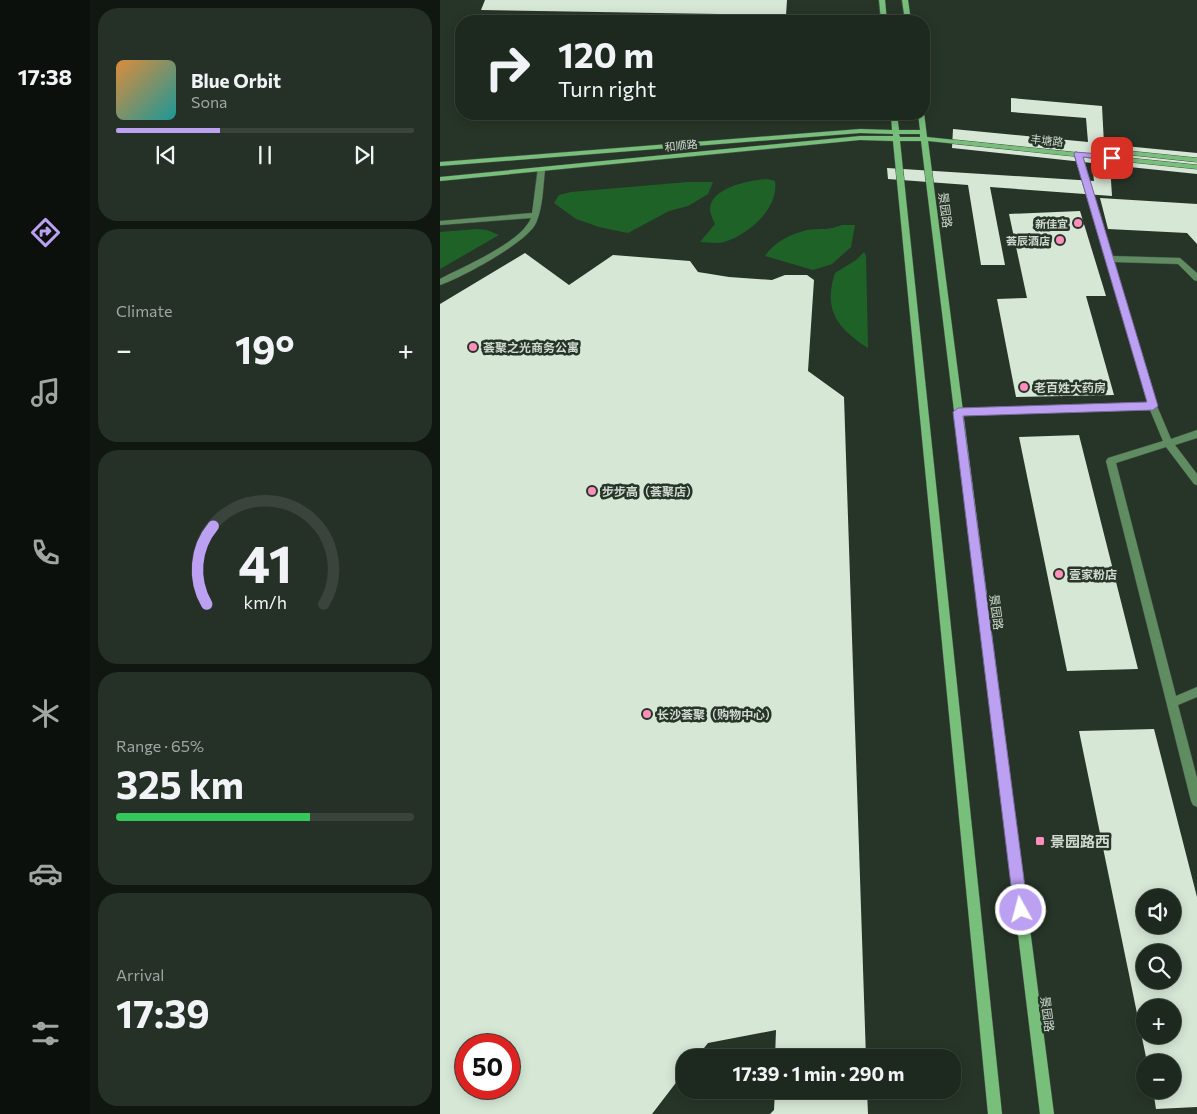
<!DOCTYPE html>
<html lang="en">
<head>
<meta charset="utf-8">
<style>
  :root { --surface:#1d281e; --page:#253027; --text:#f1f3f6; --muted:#a0a6a4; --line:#3b443c; --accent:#bca0f2 }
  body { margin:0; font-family:Commissioner,"Noto Sans SC",sans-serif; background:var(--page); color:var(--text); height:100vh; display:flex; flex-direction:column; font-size:19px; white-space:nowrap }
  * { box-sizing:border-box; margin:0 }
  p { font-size:16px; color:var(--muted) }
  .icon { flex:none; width:28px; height:28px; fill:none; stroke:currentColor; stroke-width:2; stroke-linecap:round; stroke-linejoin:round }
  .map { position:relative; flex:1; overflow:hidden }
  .details { display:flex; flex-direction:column; gap:8px; padding:8px; background:#101610; width:350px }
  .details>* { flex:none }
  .banner { position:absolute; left:15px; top:15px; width:475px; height:105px; border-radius:20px; box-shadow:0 2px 12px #0003,0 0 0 1px var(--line); background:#1d281e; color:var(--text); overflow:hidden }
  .fabs { position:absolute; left:696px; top:889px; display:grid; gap:10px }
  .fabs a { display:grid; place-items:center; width:45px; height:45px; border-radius:50%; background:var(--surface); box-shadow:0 2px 12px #0003,0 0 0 1px var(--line); font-size:25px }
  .speed { position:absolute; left:15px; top:1034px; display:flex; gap:10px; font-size:25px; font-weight:700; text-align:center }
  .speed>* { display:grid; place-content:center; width:65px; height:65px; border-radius:50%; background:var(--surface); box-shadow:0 2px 12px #0003,0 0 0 1px var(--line); line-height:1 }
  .speed .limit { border:8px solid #d22; background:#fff; color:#111 }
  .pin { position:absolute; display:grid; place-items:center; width:42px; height:42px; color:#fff; margin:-21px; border-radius:10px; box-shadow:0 2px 8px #0006 }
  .me { position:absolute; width:55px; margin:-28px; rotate:353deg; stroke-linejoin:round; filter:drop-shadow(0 0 4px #0008) }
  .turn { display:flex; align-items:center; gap:18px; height:105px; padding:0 20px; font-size:22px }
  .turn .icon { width:65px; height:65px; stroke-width:2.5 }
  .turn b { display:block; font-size:35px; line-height:42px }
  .big { font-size:38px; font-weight:700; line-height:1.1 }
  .details .widget { flex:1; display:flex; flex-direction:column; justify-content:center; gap:8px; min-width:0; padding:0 18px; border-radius:20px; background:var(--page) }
  .details .dial { align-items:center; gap:0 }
  .dial svg { height:130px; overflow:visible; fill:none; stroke:var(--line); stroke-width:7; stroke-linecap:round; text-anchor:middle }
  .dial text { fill:var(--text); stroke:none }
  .song { display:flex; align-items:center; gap:15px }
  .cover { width:60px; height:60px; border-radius:8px; background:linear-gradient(135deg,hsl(30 70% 55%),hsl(180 70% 35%)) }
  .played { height:5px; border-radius:2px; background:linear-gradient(90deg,var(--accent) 35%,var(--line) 35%) }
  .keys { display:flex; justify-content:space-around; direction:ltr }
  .heat { display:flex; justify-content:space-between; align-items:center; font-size:28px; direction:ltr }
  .charge { height:8px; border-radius:4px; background:linear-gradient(90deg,#34c759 65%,var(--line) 0) }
  .trip { position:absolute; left:236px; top:1049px; width:285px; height:50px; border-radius:20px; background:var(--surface); box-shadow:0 2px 12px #0003,0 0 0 1px var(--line); font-weight:700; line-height:50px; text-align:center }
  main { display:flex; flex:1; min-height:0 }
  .tab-bar { display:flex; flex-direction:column; width:90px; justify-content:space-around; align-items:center; background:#0c100c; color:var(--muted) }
  .tab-bar .icon { width:35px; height:35px }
  .tab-bar .on { color:var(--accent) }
  .tab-bar b { font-size:22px; color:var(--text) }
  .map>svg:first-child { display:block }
  .green { fill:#1f6228 }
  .building { fill:#d6e7d6; fill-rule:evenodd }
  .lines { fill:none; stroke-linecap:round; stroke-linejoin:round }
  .service-casing { stroke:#465346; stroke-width:1 }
  .minor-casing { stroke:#465346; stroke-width:1 }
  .secondary-casing { stroke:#465346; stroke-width:1 }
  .service { fill:#5f8c61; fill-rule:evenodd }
  .minor { fill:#5f8c61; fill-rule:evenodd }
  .secondary { fill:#77bf7b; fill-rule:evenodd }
  .route { fill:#bca0f2; stroke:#7a689d }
  .poi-dot { fill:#fe8ebb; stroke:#273528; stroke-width:2 }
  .labels { text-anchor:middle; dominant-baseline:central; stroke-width:5; stroke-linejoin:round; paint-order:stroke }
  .far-street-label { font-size:11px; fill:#d1dad1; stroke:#273528 }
  .far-poi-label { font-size:11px; font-weight:bold; fill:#d1dad1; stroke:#273528; text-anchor:end }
  .street-label { font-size:12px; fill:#d1dad1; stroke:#273528 }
  .poi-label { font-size:12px; font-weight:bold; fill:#d1dad1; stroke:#273528; text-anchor:start }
  .near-poi-label { font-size:15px; font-weight:bold; fill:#d1dad1; stroke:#273528; text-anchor:start }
</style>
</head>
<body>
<main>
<nav class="tab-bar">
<b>17:38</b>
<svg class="icon on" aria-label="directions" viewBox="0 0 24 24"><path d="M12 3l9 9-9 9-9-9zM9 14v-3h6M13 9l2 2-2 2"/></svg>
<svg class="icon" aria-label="music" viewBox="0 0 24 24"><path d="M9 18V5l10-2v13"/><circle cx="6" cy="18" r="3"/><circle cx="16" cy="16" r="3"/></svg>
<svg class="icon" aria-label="phone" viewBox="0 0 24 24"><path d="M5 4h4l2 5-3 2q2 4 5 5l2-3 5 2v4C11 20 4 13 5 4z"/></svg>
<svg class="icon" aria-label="climate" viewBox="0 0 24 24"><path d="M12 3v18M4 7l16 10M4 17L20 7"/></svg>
<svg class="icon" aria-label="car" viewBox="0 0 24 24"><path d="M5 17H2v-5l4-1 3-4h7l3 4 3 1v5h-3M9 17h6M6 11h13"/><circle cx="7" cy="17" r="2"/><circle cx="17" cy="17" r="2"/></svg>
<svg class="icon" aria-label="filters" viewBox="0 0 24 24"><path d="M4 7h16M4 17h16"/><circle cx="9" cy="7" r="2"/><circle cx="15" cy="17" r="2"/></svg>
</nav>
<section class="details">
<div class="widget">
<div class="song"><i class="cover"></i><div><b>Blue Orbit</b><p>Sona</p></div></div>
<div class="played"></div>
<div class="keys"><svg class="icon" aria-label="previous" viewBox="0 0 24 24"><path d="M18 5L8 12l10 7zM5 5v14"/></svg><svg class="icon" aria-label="pause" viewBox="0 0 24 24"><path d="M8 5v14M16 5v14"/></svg><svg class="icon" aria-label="next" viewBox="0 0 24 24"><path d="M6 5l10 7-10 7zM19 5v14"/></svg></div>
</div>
<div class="widget"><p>Climate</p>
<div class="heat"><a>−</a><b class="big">19°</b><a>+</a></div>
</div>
<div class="widget dial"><svg viewBox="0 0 100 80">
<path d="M14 69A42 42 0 1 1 86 69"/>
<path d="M14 69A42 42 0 0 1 18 21" stroke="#bca0f2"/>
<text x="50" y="56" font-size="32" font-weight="700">41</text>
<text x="50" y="72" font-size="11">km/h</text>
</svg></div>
<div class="widget"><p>Range · 65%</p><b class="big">325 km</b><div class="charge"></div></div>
<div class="widget"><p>Arrival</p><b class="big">17:39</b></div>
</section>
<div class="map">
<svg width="757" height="1114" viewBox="0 0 757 1114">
  <rect width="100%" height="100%" fill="#273528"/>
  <path class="green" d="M327 179 335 181C339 209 308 235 284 242 277 244 268 242 260 242L275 224C273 220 270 213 270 209 271 187 311 180 327 179Z
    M248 182H273L268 194 248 206 229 211 188 233 159 227 136 219 114 203 119 195 131 192Z
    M402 225H415L411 247 392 264 373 270 325 256C334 242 351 234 367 230 382 228 386 231 402 225Z
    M37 229 47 230 59 235 0 269V232Z
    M424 252 426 256 428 348C397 328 383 310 395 273L416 260Z"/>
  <path class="building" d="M45 0H347L346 15 41 10Z
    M571 98 662 106 664 144 757 153V174L670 165 672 196 550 187 565 265H541L528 185 448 179 447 168 654 181 652 163 512 148 513 129 648 142 646 118 571 112Z
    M660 198 757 204V244L747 233 668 229Z
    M640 211 666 296H646L674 395 576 397 557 299 587 298 569 214Z
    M85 253 129 285 173 255 250 261 258 272 289 277 332 280 345 275H367L374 280 368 371 404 397 426 1058H335L336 1030 268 1043 256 1058H245V1071L212 1114H0V304ZM26 1045H69V1088H26Z
    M639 435 698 669 627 671 579 437Z
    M714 729 757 897V1107L716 1109 713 1090H732V1062H707L639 731ZM705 898H732V925H705ZM705 952H732V980H705ZM705 1008H732V1035H705Z
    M335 1090H427L428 1114H330L334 1110Z"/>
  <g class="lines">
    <g class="service-casing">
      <path id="service" d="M98 168 105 170C103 187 103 207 96 223 88 242 21 278 0 285V279C24 266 81 243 91 218L0 225V221L92 213Z"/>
    </g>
    <g class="minor-casing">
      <path id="minor" d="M636 152 642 154 672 256 740 258 757 273V281L754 280 738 264 674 262 717 406 731 439 757 430V438L735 445 757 474V485L754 484 726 447 676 463 736 696 757 687V697L738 705 757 778V807L753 805 751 801 666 461 668 458 723 441 710 410 518 415 514 412 518 409 708 403 634 154Z"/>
    </g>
    <g class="secondary-casing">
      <path id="secondary" d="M439 0H445L447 21H441Z
        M462 0H468L471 21H465Z
        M484 113 487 137 757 165V169L488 141 614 1114H600L481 141H460L562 1114H548L453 141 420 140 0 181V177L420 136H453V134L420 133 0 166V162L420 129 452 130 451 114H457L459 130H480L478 114ZM459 134H480V137H460Z
        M689 151 757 158V162L691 155 687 153Z"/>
    </g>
    <use href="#service" class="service"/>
    <use href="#minor" class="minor"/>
    <use href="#secondary" class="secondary"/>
  </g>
  <path class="route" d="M635 152 672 155 676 158 672 160 643 157 718 406 713 410 523 416 588 910 586 915 581 917 576 915 574 910 513 412 518 408 707 402 634 154Z"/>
  <g class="poi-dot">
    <circle cx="638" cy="223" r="5"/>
    <circle cx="620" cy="240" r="5"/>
    <circle cx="33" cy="347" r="5"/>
    <circle cx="584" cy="387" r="5"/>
    <circle cx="152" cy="491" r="5"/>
    <circle cx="619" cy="574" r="5"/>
    <circle cx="207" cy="714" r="5"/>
    <rect x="595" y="836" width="10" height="10" rx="2.5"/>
  </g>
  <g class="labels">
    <g class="far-street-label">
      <text transform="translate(607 140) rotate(6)">丰塘路</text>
      <text transform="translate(241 145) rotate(-6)">和顺路</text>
    </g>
    <g class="far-poi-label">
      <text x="628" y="223">新佳宜</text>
      <text x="610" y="240">荟辰酒店</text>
    </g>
    <g class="street-label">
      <text transform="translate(506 210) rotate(83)">景园路</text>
      <text transform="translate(557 612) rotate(83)">景园路</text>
      <text transform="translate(608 1014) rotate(83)">景园路</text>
    </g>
    <g class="poi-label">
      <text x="43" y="347">荟聚之光商务公寓</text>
      <text x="594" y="387">老百姓大药房</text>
      <text x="162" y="491">步步高（荟聚店）</text>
      <text x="629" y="574">壹家粉店</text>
      <text x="217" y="714">长沙荟聚（购物中心）</text>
    </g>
    <g class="near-poi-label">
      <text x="610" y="841">景园路西</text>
    </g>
  </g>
</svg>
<div class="fabs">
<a><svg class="icon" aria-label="sound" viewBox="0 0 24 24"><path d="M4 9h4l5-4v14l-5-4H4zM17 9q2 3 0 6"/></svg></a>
<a><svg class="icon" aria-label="search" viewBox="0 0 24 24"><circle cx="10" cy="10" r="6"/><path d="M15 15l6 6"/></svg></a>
<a>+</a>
<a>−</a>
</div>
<div class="speed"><div class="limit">50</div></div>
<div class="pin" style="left:672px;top:158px;background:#d93025"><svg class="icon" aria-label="arrive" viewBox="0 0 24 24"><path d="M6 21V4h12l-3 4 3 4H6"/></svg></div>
<svg class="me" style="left:581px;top:910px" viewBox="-20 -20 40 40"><circle r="17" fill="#bca0f2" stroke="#fff" stroke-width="3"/><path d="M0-11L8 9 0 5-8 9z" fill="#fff"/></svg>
<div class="trip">17:39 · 1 min · 290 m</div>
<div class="banner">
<div class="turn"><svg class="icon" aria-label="right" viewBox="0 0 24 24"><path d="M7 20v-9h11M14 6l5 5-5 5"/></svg><div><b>120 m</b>Turn right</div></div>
</div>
</div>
</main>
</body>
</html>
